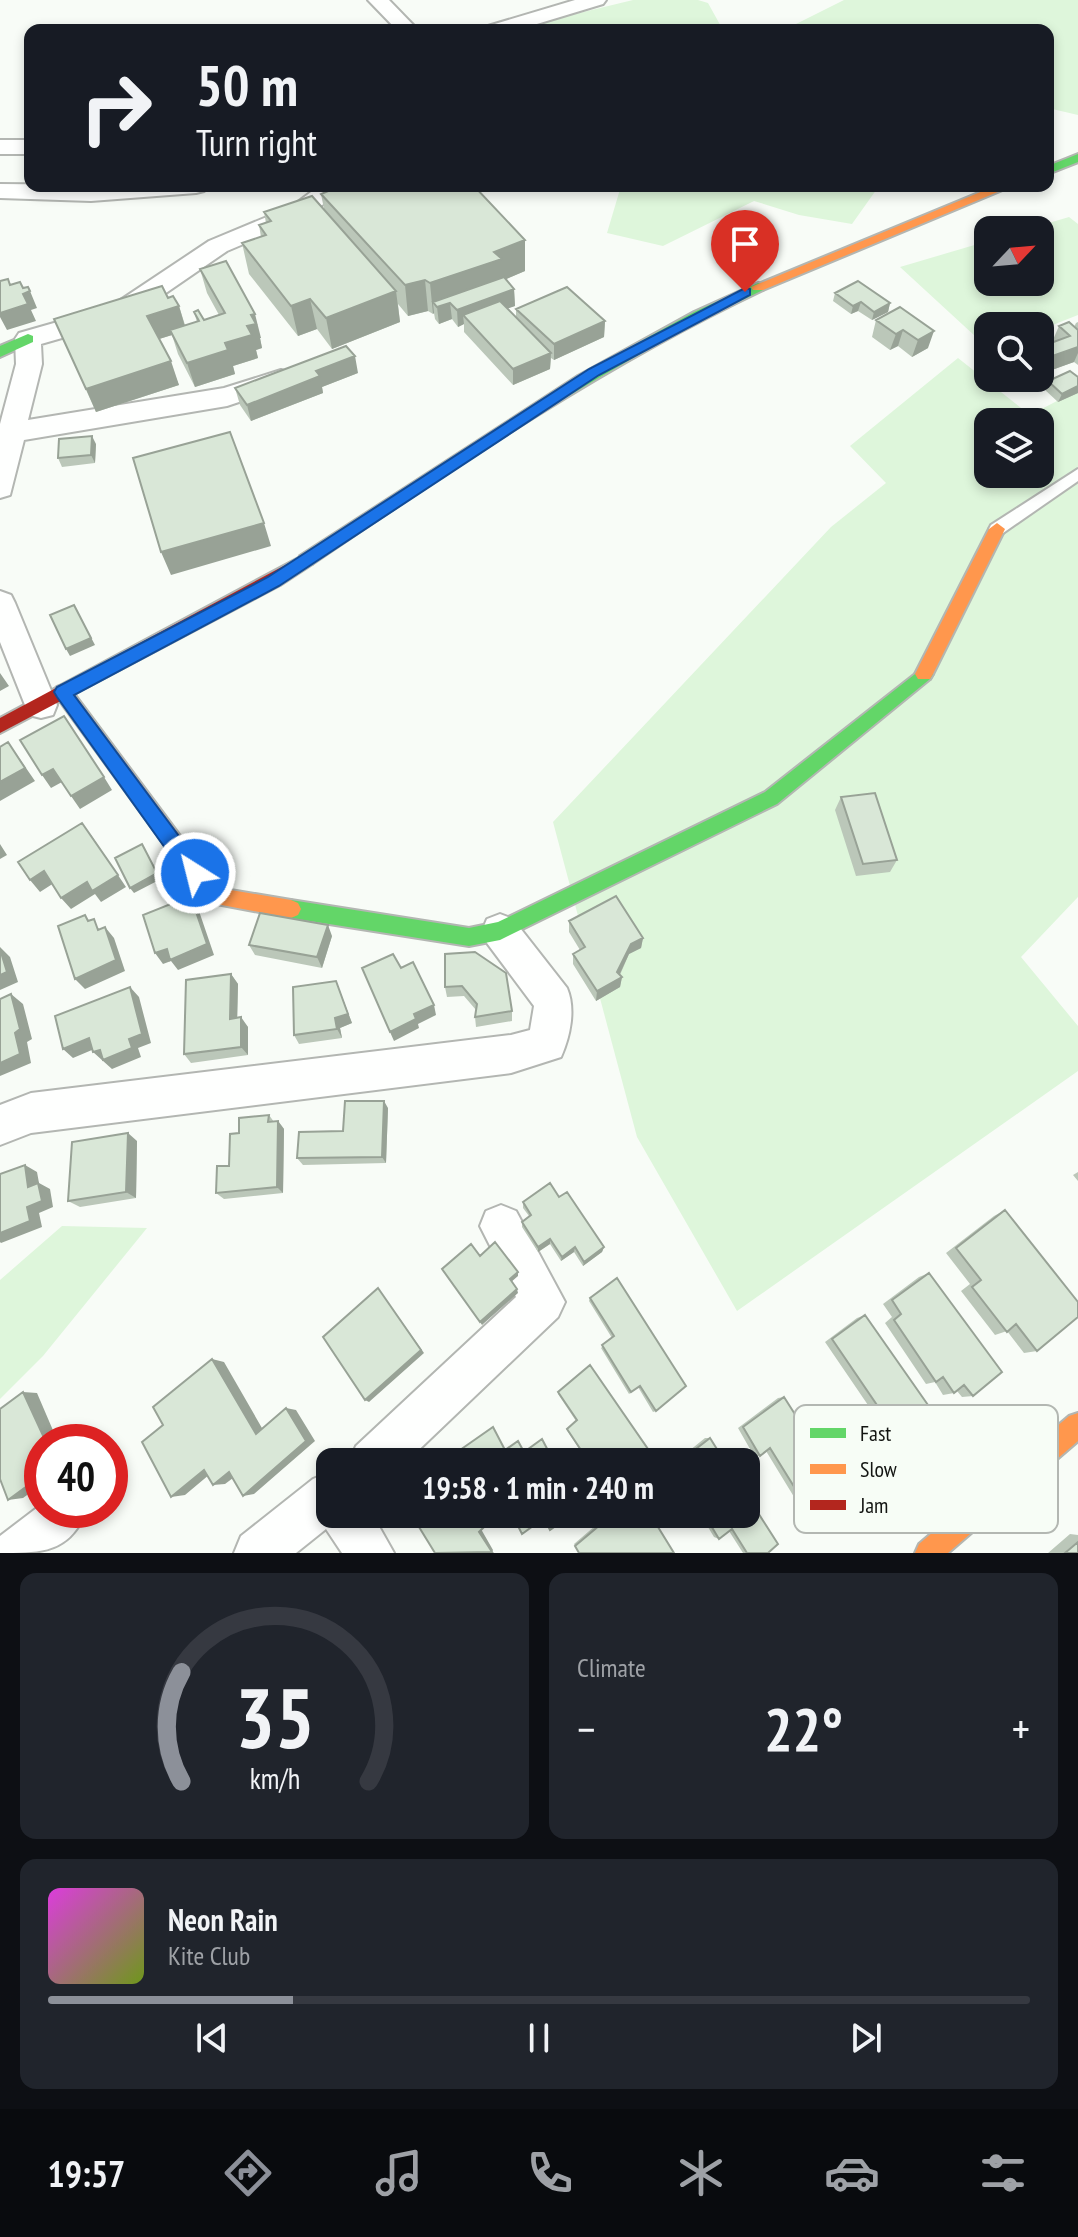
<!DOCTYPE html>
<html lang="en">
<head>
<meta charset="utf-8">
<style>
  :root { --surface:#171b24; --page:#20242c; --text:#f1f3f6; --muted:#9ea1a6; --line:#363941; --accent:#8c9099 }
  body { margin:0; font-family:"PT Sans Narrow",sans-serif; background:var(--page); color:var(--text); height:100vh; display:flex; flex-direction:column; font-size:30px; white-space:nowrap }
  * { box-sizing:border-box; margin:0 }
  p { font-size:26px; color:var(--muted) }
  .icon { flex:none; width:44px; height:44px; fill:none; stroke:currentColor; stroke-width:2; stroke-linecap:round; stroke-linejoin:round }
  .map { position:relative; height:1553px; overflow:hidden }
  .sheet { display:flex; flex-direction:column; gap:20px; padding:20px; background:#0d0f14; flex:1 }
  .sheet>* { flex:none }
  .hud { position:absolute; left:24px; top:24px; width:1030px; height:168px; border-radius:16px; box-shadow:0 4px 12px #0003; background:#171b24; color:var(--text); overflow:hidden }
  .needle { width:52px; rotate:64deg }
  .buttons { position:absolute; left:974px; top:216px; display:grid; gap:16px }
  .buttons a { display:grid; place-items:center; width:80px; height:80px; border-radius:16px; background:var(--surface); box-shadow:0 4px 12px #0003; font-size:40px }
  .speed { position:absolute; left:24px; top:1424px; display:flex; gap:16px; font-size:40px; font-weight:700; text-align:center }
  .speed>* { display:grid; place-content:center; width:104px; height:104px; border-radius:50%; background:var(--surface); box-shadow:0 4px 12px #0003; line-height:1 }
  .speed .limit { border:12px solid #d22; background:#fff; color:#111 }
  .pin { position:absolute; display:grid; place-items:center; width:68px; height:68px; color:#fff; margin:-82px -34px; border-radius:50% 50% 50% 0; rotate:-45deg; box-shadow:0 0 8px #0007 }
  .pin .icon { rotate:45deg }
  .me { position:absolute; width:88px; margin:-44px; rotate:324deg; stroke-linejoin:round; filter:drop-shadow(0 0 6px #0008) }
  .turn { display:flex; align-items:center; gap:28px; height:168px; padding:0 40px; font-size:36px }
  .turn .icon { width:104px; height:104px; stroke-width:2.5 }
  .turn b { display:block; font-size:56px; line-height:68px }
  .big { font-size:60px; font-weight:600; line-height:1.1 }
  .sheet .widget { flex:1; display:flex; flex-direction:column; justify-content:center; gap:12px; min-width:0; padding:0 28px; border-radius:16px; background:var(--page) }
  .sheet .dial { align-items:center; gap:0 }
  .dial svg { height:208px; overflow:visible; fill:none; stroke:var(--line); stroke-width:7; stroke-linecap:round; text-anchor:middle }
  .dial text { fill:var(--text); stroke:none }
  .song { display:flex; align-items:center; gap:24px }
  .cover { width:96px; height:96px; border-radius:12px; background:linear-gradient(135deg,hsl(300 70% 55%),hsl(80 70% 35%)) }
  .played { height:8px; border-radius:4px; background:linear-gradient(90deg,var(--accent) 25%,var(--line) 25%) }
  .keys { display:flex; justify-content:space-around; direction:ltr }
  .heat { display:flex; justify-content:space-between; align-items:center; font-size:44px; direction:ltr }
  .sheet .tiles { flex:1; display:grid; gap:20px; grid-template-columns:1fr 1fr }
  .widget:last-child { grid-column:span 2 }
  .trip { position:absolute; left:316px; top:1448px; width:444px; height:80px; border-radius:16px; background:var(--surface); box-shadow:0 4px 12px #0003; font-weight:600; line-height:80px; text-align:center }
  .dock { display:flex; height:128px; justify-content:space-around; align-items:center; background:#090b0e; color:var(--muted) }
  .dock .icon { width:56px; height:56px }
  .dock .active { color:var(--accent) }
  .dock b { font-size:36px; color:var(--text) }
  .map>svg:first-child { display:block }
  .green { fill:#def6db; fill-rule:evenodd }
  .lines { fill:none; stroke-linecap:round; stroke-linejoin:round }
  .lane-casing { stroke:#b3b6b2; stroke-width:4 }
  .street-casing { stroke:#b3b6b2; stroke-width:4 }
  .fast-casing { stroke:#b3b6b2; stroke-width:4 }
  .slow-casing { stroke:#b3b6b2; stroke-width:4 }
  .jam-casing { stroke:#b3b6b2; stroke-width:4 }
  .lane { fill:#fefffe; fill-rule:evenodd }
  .street { fill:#fefffe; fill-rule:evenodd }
  .fast { fill:#63d668; fill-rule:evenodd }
  .slow { fill:#ff974d; fill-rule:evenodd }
  .jam { fill:#b3261e; fill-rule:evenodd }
  .wall { fill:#bbc7b9 }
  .shaded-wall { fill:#98a296 }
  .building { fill:#d9e7d7; stroke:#98a296; stroke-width:2 }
  .route { fill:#1a73e8; stroke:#114b97; stroke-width:2 }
  .key { fill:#f7fdf6; stroke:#b3b7b2; stroke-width:2 }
  .key-label { font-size:22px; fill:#131512 }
</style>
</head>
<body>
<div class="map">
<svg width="1078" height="1553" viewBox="0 0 1078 1553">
  <rect width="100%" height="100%" fill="#f8fcf7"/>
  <path class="green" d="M633 0H698L708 3 723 30H509Z
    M844 0H1078V115L1048 108V30H767L788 28Z
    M621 186H879L852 224 799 215 754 201 663 246 607 233Z
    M1069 217 1078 224V315L1040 330V326H988V348L900 267 988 241V282H1040V230H1025Z
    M958 358 1030 415 1078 390V897L1021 957 1078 1026V1071L737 1311 637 1137 553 822 831 527 886 483 850 446ZM988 422H1040V474H988Z
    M62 1226 147 1228 43 1356 0 1399V1280Z"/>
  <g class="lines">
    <g class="lane-casing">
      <path id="lane" d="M1078 469V481L1003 533H991L989 529 991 525Z"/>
    </g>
    <g class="street-casing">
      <path id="street" d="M368 0H389L418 30H397Z
        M575 0H606L603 4 517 30H485L488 26Z
        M0 140H30V154H0Z
        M0 184 208 186 204 191 196 193 91 201 0 198Z
        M319 186H346L307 217 227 251 128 319 41 344 42 364 28 420 224 388 281 370 290 373 294 379 290 385 227 406 24 440 10 495 0 498V424L16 364 15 339 19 333 110 307 209 241 291 207Z
        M0 591 11 595 15 603 57 705 53 715 41 718 29 715 25 705 0 642Z
        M500 914 513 919 567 988C576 1009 570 1037 561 1057L511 1073 31 1133 0 1145V1105L31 1093 511 1035 530 1030 534 1006 487 943 482 931 487 919Z
        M501 1205 516 1211 565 1302 558 1317 406 1462H349L356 1446 516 1297 480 1226 486 1211Z
        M330 1472V1514H372L394 1553H342L326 1529 296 1553H234L241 1536 313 1479Z
        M42 1504V1510H76L81 1522C64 1553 37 1553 0 1553V1536Z"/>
    </g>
    <g class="fast-casing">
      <path id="fast" d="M1078 154V162L1048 174V166Z
        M758 283 763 284V290C603 366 458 465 312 564H300L298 560 300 556 578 376 694 312Z
        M28 334 33 336V342L0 357V346Z
        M924 667 930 669 933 674 930 679 777 804 500 940 469 946 291 918 284 915 281 909 284 903 291 900 469 928 498 922 765 792Z"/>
    </g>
    <g class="slow-casing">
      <path id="slow" d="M995 186H1012L763 290H753L751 287Z
        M997 523 1005 529 933 674 930 679H918L915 674 989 529Z
        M63 685 69 687 219 888 291 900 298 903 301 909 298 915 291 918 206 902 57 697 54 692 57 687Z
        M1078 1413V1441L948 1553H915L919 1544 1069 1416Z"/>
    </g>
    <g class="jam-casing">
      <path id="jam" d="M306 554 314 560 312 564 280 585 0 733V718Z"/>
    </g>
    <use href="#lane" class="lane"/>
    <use href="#street" class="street"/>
    <use href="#fast" class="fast"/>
    <use href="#slow" class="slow"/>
    <use href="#jam" class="jam"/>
  </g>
  <path class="wall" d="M329 186H474L525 240V271L506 279 514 289 515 306 507 308 516 318V309L605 321 604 337 554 360 551 358 550 369 513 385 464 332V324L458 327 452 319 439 324 435 319 434 313 433 314 428 311 408 316 398 304 400 322 332 349 317 329 298 336 249 274 242 243 261 237 259 225 266 223 264 212 324 209 321 194 330 190Z
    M200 269 261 338H260L262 348 256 350 258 358 233 366 235 374 195 387 178 354 172 335 159 339 179 385 96 412 54 319 168 298 179 306 185 325 197 322 194 312 204 320 219 315 207 293Z
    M835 293 890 303 888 312 872 320 858 311 851 314 833 301Z
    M900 307 928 348 912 357 898 346 890 350 872 337 876 320Z
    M1078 322V365L1074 362 1049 371 1043 382 1034 386 1026 378H1040V347L1052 342 1059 326 1074 327 1076 323Z
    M358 373 322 387 323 393 251 421 240 405 235 388Z
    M1078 377V393L1058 402 1044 389 1048 381Z
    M96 444 95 463 62 467 58 458Z
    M841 797 897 860 890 872 856 876 835 810Z
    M569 921 643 938 641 948 629 954 620 975 622 977 620 987 596 1001 573 964V954L580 950 569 932Z
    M332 936 322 968 255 955 249 945Z
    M445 954 512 1011V1021L476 1027 475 1017 476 1010 464 996 447 997 445 987Z
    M231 974 238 984 237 1018 248 1027V1055L191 1063 184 1054Z
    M336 981 352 1023 340 1028 342 1038 299 1044 294 1035Z
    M388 1108 386 1163 303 1165 297 1158 343 1131Z
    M269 1115 274 1122 278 1121 284 1129 283 1193 224 1199 216 1193 229 1166 239 1133Z
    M137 1141 136 1198 80 1207 68 1201Z
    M1078 1172V1181L1073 1175Z
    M559 1197 604 1247 602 1252 583 1266 574 1252 561 1261 550 1244 538 1252 522 1227V1222L529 1216 523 1208V1202Z
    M1005 1210 1037 1351 1024 1353 1007 1331 995 1335 961 1291 970 1284 946 1253 994 1216Z
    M929 1273 973 1396 962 1397 957 1391 954 1393 943 1395 935 1382 926 1384 885 1323 892 1317 883 1304 919 1277Z
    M617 1278 656 1411 653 1412 638 1387 629 1394 601 1348 612 1338 589 1301 590 1298Z
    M865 1315 909 1452H900L825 1342 857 1318Z
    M558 1392 640 1462H622L621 1459 618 1462H588L566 1429 576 1421 558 1394Z
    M784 1397 844 1528 836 1526 833 1521 821 1530 813 1528 766 1451 760 1456H754L738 1428 778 1398Z
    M705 1438H710L725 1462H681L679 1459Z
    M609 1514H650L579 1553 574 1544Z
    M700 1514H746L768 1553H743L729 1531 719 1539 714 1537Z
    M1070 1534 1078 1535V1553H1048Z"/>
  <path class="shaded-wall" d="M525 240V271L450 303 452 319 439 324 437 307 433 302 434 313 433 314 430 283 494 252Z
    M425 280 428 311 408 316 405 285Z
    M514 289 515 306 470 322 463 315 464 324 458 327 457 310Z
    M30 291 37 308 31 310 36 321 7 330 0 317V313L23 294Z
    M396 291 400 322 332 349 326 318Z
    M310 299 317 329 298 336 291 306Z
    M861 302 858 311 851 314 853 306Z
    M890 303 888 312 872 320 874 312Z
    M179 306 186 330H170L172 335 156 340 147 316Z
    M255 314 261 338H260L262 348 256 350 258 358 233 366 235 374 195 387 187 363 225 343 247 326 251 315Z
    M605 321 604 337 554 360V344Z
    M903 330 898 346 890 350 896 334Z
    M934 331 928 348 912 357 918 340Z
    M1078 347V353L1074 362 1049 371 1043 382 1034 386 1038 378H1040L1044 359Z
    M551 353 550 369 513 385V369Z
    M355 356 358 373 322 387 323 393 251 421 247 405 316 371Z
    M171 361 179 385 96 412 86 389Z
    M1078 386V393L1058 402 1062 394Z
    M92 436 96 444 95 463 91 455Z
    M264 523 271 546 171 575 161 552Z
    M74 605 95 645 70 656 66 649Z
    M0 673 9 686 0 691Z
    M8 742 35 781 0 801V782Z
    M53 769 62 782 51 788 42 775Z
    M104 777 112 790 80 809 71 796Z
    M91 835 126 887 101 902 95 894 71 909 61 898Z
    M0 844 7 855 0 859Z
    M142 844 161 879 134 893 130 888Z
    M44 871 54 883 40 892 30 880Z
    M193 903 200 914 214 955 178 970 171 961 163 964 155 953Z
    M328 925 332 936 322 968 317 957Z
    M105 927 114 938 125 971 85 989 75 979Z
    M643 938 641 948 629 954 617 980 622 977 620 987 596 1001 597 991 631 944Z
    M0 947 10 957 18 982 0 990Z
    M231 974 238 984 237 1028 230 1019Z
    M336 981 352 1023 340 1028 342 1038 337 1029 335 1018Z
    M130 987 139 997 151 1043 138 1048 141 1057 112 1069 93 1052 129 1039Z
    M11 994 23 1004 32 1039 27 1042 31 1063 0 1076V1063L15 1033Z
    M434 1005 436 1015 418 1024 419 1028 394 1041 390 1032 414 1014Z
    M241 1017 248 1027V1055L241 1047Z
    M89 1038 99 1047 73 1058 63 1049Z
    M384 1101 388 1108 386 1163 382 1157Z
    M278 1121 284 1129 283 1193 277 1187Z
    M128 1133 137 1141 136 1198 126 1192Z
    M25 1165 37 1172 39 1183 50 1189 53 1207 39 1213 42 1227 1 1243 0 1242V1233L27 1207 28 1187Z
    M550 1239V1244L538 1252V1247Z
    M575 1247 574 1252 561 1261 562 1257Z
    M604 1247 602 1252 583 1266 584 1262Z
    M518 1272V1276L510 1283V1279Z
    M378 1288 424 1353 369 1402 365 1400Z
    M517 1289 518 1293 482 1325 480 1322Z
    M212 1359 224 1362 266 1435 256 1434Z
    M23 1392 37 1393 58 1442H46Z
    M286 1408 296 1410 315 1441 254 1494 243 1496Z
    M216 1469 185 1495 171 1497 204 1470Z
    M229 1472H241L225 1484 213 1485Z
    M42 1475V1484L23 1498 8 1500Z
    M476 1514H479L486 1525 484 1527Z
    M481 1529 493 1550 492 1552 479 1532Z"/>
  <path class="building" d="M331 186H474L525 240 494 252 502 259 430 283 425 280 405 285 321 194 333 189Z
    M312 196 396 291 326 318 310 299 291 306 242 243 266 235 259 225 271 221 264 212Z
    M226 261 255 314 251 315 256 324 247 326 252 335 225 343 228 350 187 363 170 330 199 321 194 312 198 310 204 320 225 313 200 269Z
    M504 277 514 289 457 310 450 303 437 307 433 302Z
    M8 279 10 285 20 282 23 288 28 287 30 291 23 294 28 304 0 313V281Z
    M858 281 890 303 874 312 861 302 853 306 835 293Z
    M162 286 168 298 173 296 179 306 147 316 171 361 86 389 54 319Z
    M567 287 605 321 554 344 516 309Z
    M500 301 551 353 513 369 463 315Z
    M900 307 934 331 918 340 903 330 896 334 876 320Z
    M1069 322 1078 330V347L1044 359 1051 366 1042 369 1040 367V347L1070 336 1059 326Z
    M346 346 355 356 316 371 320 376 247 405 235 388Z
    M1070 371 1078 377V386L1062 394 1048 381Z
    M230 432 264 523 161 552 133 458Z
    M92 436 91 455 58 458 59 439Z
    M74 605 91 638 66 649 50 615Z
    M64 716 104 777 71 796 53 769 42 775 20 740Z
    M8 742 25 768 0 782V747Z
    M875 793 897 860 863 864 841 797Z
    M82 823 118 875 92 891 87 882 61 898 44 871 30 880 18 862Z
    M142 844 157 873 130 888 115 858Z
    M616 896 643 938 631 944 617 972 622 977 597 991 573 954 585 947 569 921Z
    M183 899 185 906 193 903 207 944 170 960 167 949 155 953 143 915Z
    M260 913 328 925 317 957 249 945Z
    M85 915 88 921 94 919 98 930 105 927 116 960 75 979 58 926Z
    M0 949 7 972 0 975Z
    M475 952 506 973 512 1011 475 1017 477 1004 462 986 445 987V954Z
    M393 954 401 968 413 962 434 1005 414 1014 416 1019 390 1032 362 968Z
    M231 974 230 1019 241 1017V1047L184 1054 186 980Z
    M336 981 348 1014 335 1018 337 1029 294 1035 293 987Z
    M130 987 142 1034 129 1039 132 1048 103 1060 100 1050 93 1052 89 1038 63 1049 55 1016Z
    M11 994 20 1029 15 1033 20 1054 0 1063V999Z
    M345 1101H384L382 1157 297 1158 299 1132 343 1131Z
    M269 1115 268 1122 278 1121 277 1187 216 1193 217 1166H229L230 1134 239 1133V1118Z
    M128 1133 126 1192 68 1201 72 1142Z
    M25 1165 28 1187 38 1183 42 1201 27 1207 30 1221 0 1233V1174Z
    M550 1183 559 1197 567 1192 604 1247 584 1262 575 1247 562 1257 550 1239 538 1247 522 1222 531 1215 523 1202Z
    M1005 1210 1078 1302V1317L1037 1351 1016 1324 1007 1332 972 1287 981 1280 956 1248Z
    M495 1242 518 1272 510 1279 517 1289 480 1322 442 1269 471 1244 480 1256Z
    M929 1273 1002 1372 973 1396 964 1385 954 1393 943 1377 936 1382 894 1320 901 1314 892 1300Z
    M617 1278 686 1386 656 1411 640 1386 631 1392 602 1345 614 1336 590 1298Z
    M378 1288 421 1350 365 1400 323 1337Z
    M865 1315 942 1425 909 1452 832 1339Z
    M212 1359 256 1434 286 1408 306 1441 243 1496 229 1472 213 1485 204 1470 171 1497 142 1442 163 1425 153 1407Z
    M590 1365 650 1452 640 1462H624L623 1457 618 1462H589L567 1429 577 1420 558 1392Z
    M23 1392 46 1442H42V1475L8 1500 0 1479V1409Z
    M784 1397 859 1515 844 1528 838 1517 821 1530 770 1448 760 1456 743 1427Z
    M493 1427 505 1450 518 1441 524 1452 542 1439 554 1462H466L460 1450Z
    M710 1438 725 1462H685L683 1459Z
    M746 1494 778 1544 768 1553H747L732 1529 719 1539 704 1514H746Z
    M411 1514H476L484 1527 479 1532 492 1552 435 1553Z
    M512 1514H572L550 1530 544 1518 522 1534Z
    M613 1514H650L674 1553H579L575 1546Z
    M1078 1542V1553H1065Z"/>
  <path class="route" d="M745 288 750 289V295L599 375 279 586 74 695 202 867 204 873 202 880 195 882 188 880 57 697 54 692 57 687 268 577 589 369Z"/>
  <rect x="794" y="1405" width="264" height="128" rx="12" class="key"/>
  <rect x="810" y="1428" width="36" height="10" fill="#63d668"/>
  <rect x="810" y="1464" width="36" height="10" fill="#ff974d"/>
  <rect x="810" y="1500" width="36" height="10" fill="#b3261e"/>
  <g class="key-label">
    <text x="860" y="1441">Fast</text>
    <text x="860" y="1477">Slow</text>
    <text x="860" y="1513">Jam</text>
  </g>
</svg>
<div class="buttons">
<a><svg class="needle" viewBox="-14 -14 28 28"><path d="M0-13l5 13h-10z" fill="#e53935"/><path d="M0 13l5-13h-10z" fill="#9ea1a6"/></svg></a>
<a><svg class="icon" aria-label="search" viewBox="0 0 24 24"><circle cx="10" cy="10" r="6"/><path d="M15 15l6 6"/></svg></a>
<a><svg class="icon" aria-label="layers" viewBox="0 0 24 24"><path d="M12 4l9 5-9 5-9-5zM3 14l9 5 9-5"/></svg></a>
</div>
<div class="speed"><div class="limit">40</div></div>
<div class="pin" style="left:745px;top:292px;background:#d93025"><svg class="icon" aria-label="arrive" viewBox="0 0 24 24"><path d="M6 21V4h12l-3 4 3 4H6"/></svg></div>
<svg class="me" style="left:195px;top:873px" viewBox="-20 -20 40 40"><circle r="17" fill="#1a73e8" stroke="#fff" stroke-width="3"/><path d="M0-11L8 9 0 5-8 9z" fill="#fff"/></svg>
<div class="trip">19:58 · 1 min · 240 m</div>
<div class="hud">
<div class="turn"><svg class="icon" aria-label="right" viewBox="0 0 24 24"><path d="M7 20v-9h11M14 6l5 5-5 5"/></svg><div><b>50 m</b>Turn right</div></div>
</div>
</div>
<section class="sheet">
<div class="tiles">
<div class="widget dial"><svg viewBox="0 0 100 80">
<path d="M14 69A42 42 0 1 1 86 69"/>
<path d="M14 69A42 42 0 0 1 14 27" stroke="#8c9099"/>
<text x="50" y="56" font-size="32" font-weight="700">35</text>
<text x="50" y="72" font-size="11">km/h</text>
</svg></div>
<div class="widget"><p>Climate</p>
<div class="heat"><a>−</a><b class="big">22°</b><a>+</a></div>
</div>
<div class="widget">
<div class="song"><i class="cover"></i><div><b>Neon Rain</b><p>Kite Club</p></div></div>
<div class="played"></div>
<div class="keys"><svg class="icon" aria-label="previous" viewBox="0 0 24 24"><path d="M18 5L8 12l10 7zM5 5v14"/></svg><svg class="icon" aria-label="pause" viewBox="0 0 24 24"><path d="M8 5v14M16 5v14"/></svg><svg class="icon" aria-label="next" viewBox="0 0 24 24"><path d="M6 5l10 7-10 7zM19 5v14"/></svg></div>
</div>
</div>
</section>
<nav class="dock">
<b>19:57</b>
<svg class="icon active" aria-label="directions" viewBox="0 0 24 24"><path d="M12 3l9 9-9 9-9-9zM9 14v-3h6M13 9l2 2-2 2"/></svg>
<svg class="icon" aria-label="music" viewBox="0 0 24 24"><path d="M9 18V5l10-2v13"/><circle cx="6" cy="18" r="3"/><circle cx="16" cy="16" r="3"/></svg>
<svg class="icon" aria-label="phone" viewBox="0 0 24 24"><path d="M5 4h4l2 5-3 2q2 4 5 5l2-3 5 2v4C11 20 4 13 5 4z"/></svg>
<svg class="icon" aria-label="climate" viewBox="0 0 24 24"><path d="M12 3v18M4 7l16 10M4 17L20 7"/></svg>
<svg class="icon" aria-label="car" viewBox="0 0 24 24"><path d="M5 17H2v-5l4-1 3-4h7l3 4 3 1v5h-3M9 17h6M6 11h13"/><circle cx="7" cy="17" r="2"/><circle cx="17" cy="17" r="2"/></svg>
<svg class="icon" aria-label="filters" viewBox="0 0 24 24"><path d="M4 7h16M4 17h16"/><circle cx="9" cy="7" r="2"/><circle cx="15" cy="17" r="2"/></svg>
</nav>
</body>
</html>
